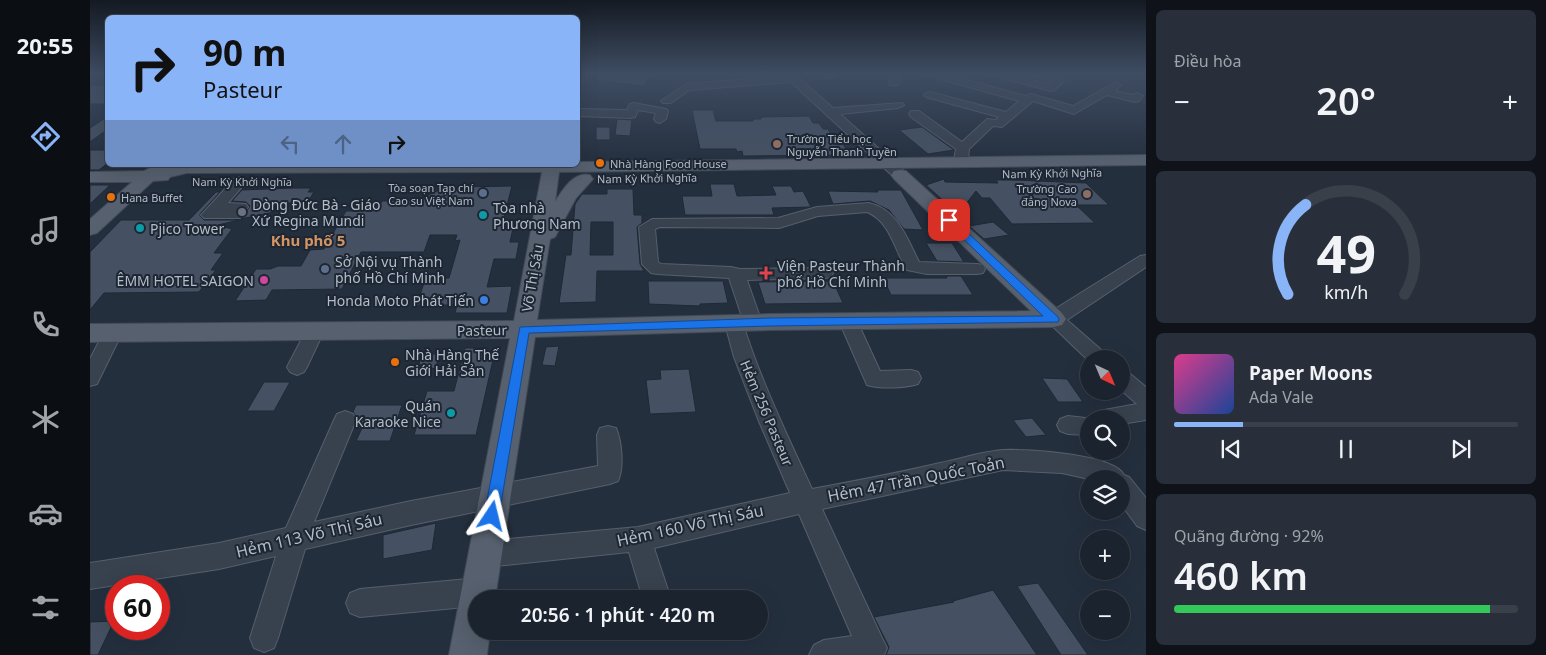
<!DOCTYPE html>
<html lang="vi">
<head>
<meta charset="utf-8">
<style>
  :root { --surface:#1b232e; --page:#282f3a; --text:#f1f3f6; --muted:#a0a4aa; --line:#39404a; --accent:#8ab4f8 }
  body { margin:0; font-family:"Noto Sans",sans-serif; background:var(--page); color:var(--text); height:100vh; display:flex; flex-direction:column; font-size:19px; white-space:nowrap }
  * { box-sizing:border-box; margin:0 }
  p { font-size:16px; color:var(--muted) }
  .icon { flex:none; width:28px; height:28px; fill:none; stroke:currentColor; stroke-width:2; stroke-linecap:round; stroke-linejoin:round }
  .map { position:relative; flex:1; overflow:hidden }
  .side { display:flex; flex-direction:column; gap:10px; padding:10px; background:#0f1319; width:400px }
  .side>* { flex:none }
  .hud { position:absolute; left:15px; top:15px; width:475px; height:152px; border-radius:8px; box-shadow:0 5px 20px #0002,0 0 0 1px var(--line); background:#8ab4f8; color:#111; overflow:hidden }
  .needle { width:32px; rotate:136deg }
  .fabs { position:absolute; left:990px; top:350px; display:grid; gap:10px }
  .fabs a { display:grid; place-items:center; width:50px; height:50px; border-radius:50%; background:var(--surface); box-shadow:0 5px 20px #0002,0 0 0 1px var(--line); font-size:25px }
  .speed { position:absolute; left:15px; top:575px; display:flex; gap:10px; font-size:25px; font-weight:700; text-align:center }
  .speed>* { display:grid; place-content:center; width:65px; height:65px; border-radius:50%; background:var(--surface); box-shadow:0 5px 20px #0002,0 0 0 1px var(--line); line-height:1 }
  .speed .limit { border:8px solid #d22; background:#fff; color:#111 }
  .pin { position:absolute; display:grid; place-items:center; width:42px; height:42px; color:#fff; margin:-21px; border-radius:10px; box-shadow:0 2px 8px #0006 }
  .me { position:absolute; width:55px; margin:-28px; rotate:10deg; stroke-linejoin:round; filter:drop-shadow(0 0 4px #0008) }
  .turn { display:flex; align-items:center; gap:18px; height:105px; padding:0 15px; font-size:22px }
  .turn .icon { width:65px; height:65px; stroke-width:2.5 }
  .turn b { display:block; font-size:35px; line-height:42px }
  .lanes { display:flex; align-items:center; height:48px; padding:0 15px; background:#0003; justify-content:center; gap:25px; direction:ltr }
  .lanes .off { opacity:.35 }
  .big { font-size:38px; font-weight:600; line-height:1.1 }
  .side .widget { flex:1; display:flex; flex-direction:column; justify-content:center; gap:8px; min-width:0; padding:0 18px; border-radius:8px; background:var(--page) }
  .side .dial { align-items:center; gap:0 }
  .dial svg { height:130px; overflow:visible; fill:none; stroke:var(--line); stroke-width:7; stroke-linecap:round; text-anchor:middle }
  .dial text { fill:var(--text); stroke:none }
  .song { display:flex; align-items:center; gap:15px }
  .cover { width:60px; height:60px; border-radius:8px; background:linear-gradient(135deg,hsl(330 70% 55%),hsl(220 70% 35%)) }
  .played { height:5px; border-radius:2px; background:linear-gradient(90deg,var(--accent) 20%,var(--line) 20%) }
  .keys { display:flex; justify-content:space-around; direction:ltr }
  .heat { display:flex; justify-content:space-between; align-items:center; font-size:28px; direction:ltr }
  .charge { height:8px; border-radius:4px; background:linear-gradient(90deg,#34c759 92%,var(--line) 0) }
  .trip { position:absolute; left:378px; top:590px; width:300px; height:50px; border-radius:25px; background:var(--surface); box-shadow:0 5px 20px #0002,0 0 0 1px var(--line); font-weight:600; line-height:50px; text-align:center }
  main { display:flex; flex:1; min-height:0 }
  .tabs { display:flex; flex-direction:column; width:90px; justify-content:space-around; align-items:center; background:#0b0e12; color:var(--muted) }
  .tabs .icon { width:35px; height:35px }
  .tabs .on { color:var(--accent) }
  .tabs b { font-size:22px; color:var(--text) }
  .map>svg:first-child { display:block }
  .building { fill:#455162; stroke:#1f2835; fill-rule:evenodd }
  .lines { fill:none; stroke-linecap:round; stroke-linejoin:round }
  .minor-casing { stroke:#565f6c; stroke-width:2 }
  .major-casing { stroke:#414a57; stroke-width:2 }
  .minor { fill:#38414e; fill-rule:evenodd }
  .major { fill:#56606e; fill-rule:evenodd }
  .route { fill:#1a73e8; stroke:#114b97 }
  .education-dot { fill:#8d6e63; stroke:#1d2633; stroke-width:2 }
  .food-dot { fill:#e8710a; stroke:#1d2633; stroke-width:2 }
  .service-dot { fill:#5c6f8a; stroke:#1d2633; stroke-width:2 }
  .worship-dot { fill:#6b7280; stroke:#1d2633; stroke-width:2 }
  .culture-dot { fill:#0f9aa8; stroke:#1d2633; stroke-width:2 }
  .health-dot { fill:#e0444e; stroke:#1d2633; stroke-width:2 }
  .hotel-dot { fill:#d1479c; stroke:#1d2633; stroke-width:2 }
  .shop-dot { fill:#3f7fe0; stroke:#1d2633; stroke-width:2 }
  .labels { text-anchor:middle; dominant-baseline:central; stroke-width:4; stroke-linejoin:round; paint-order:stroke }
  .far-poi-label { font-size:11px; fill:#b4bcc9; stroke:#1d2633; text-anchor:start }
  .far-street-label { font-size:11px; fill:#b4bcc9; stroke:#1d2633 }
  .poi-label { font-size:14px; fill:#b4bcc9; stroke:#1d2633; text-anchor:start }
  .street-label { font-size:14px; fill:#b4bcc9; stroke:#1d2633 }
  .neighbourhood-label { font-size:15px; font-weight:bold; fill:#d59563; stroke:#1d2633 }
  .near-street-label { font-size:16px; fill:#b4bcc9; stroke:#1d2633 }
</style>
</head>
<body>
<main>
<nav class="tabs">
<b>20:55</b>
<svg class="icon on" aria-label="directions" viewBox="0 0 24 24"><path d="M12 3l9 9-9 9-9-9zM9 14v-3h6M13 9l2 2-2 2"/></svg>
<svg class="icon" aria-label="music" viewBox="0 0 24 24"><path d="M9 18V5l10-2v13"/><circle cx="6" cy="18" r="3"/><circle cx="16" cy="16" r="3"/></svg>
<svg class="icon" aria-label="phone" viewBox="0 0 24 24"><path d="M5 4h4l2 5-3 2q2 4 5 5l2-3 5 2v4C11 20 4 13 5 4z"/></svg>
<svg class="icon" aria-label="climate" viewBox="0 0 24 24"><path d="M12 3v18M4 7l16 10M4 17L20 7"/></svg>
<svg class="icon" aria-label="car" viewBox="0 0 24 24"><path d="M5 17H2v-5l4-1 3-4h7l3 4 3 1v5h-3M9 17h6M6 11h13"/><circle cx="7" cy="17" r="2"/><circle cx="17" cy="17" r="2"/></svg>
<svg class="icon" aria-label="filters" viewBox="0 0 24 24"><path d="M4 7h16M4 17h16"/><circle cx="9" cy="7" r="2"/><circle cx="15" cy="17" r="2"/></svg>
</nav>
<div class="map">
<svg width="1056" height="655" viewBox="0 0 1056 655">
  <rect width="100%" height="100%" fill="#242f3e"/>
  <path class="building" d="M507 73H548L563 74 553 86 506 80Z
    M0 85H18V104H0Z
    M602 110H623L626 121H663V119H671V117L719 116 723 123H729L733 129H738L747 145 753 144 760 155 653 156 652 151 647 152 646 149H610Z
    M18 116V129L0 142V128Z
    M527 119 542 120 540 136 525 135Z
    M506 127H520V140H506Z
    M832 127 864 150 838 154 809 130Z
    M0 150H18V163L9 170H0Z
    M854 179 855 182 908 183 906 180H924L996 183 1019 205H986L1005 223 922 224 900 198H892L886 191 868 214 836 185Z
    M620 184H644L647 196 686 195 682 186H701L704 192 713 191 721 207 682 208 684 215H595L592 196H622Z
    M0 185H20L0 204Z
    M422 186 412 225 424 224 420 242H429L426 259H404L397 287 422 286 417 313H365L367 305H326L336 278H359L370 240 365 241 367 235H340L334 252H271L252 289 182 290 176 300 145 301 166 269H180L188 266H211L220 250 234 249 256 211H270L285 204 289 207 292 201 328 200 349 190H371L368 187Z
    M203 188H221L218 192H224L217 203H183L184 212 151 219 160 206 156 202 142 201 152 190Z
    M517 189H543L544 215H552V223L547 227 550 264 554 271H507L506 302 469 303 476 255H481L485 204 492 194H517ZM501 222H523V255H500Z
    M787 190H811L833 230 814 229 799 210 780 201 743 204 738 191 788 192Z
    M126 192H130L110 214V216L114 220H149L128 225 142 229 124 253H133L121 270H126L109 292 14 293 0 310V252L31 220H99Z
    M903 222 919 235 894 239 879 226Z
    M836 243H862L874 262 847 261Z
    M856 276H871L883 295H801L793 278H857Z
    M558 281H633L638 303 610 304V306L559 304Z
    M743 281 753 303 675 304 668 282Z
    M469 346 465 366 452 365 456 347Z
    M375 348H395L392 359 403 360 386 435H324L337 391H364Z
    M332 354H350L345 369 329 364Z
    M599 369 606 412 560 414 556 380 571 379 570 370Z
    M952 378 977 379 993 402H968Z
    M174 382H200L184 411H157Z
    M266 405H312L300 441H266L272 428H265L268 419 263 412Z
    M942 418 956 435 936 437 923 420Z
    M346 523 342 550 293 559V535Z
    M948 583 998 655H971L927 586Z
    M903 590 947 655H796L799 647 784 617 864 602 863 601Z
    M24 621 8 655H0V622Z"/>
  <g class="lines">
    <g class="minor-casing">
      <path id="minor" d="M692 73H703L743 108 812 103 814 105 808 108 750 114 815 172 817 175 815 178H805L701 82 599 90 581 103H573L571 101 596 84 695 76Z
        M735 73H745L744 78H736Z
        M802 73H812L808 85H800L799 83Z
        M835 73H851L935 96 941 94 983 106 1026 82 1031 85 1025 91 1042 95 1047 93 1053 96 1049 101 1045 102 1017 95 984 114 943 101 912 127 903 126 879 149 878 160 871 164 864 160 866 149 821 117 819 114 821 111H829L872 142 897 119 906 120 909 117 836 97 834 95 836 93 840 92 916 112 929 101 836 75Z
        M899 73H915L959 84 962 81 938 75 937 73H954L974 78 975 80 965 90 961 91 900 75Z
        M544 103 576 109 578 111 576 119 570 123 566 122 564 119 566 113 548 110 545 117 541 118 488 116V109L537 110 540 104Z
        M150 177 157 181 138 203 156 204 158 207 150 218H114L111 215 114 212 145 178Z
        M779 203C808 210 817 238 829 262L887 264 893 265 895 269 893 273 887 274H837L817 270C805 251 800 221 777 212L728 216 689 228 570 227 565 229 568 262 571 264 641 267 650 269 735 268 741 269 743 273 741 277 735 278 657 280 672 323 670 328 663 330 656 328 654 323 639 278 567 274 561 273 552 264 549 227 562 219 688 218 727 207Z
        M1056 255V267L977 320 1016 354 1019 359H999V361L955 319 957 314 1050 256Z
        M758 315 765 316 767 321 790 371 821 370 828 372 831 378 828 384C814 388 791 389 777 385L749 321 751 316Z
        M644 317 651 319 653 324C671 381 697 435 722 489 765 481 808 473 850 463 871 459 893 451 914 450 937 449 1024 454 1034 475L1039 477 1056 498V530L1047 526 1031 504V479H999L972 473 913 470 732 509 792 638 797 648 794 655H719L724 645 734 640 762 636 709 514 564 548 581 599H553L539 552 396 567 387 563 383 554 387 545 396 541 548 527 700 493 668 419 644 357 635 324 637 319Z
        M225 324 232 326 234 331 217 367 214 372 207 375 200 372 197 367 216 331 218 326Z
        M23 326 30 328 32 333 7 384 0 386V359L16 328Z
        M1031 370 1038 372 1056 387V420L1031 424V419H1006L1009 411 1047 404 1031 390Z
        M255 411 263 414 266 420 224 522 321 501 508 466 507 435 510 428 518 426 526 428C532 442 534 468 528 481L520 484 321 525 215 549 188 638 184 648 174 652 164 648 160 638 186 556 129 569 0 589V563L129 543 196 528 244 420 247 414Z
        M978 416 1004 419H999V435L978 434 970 431 967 425 970 419Z
        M389 578 399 582 403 592 400 599H386V606L270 617 260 613 256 603 260 593 270 589Z"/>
    </g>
    <g class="major-casing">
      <path id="major" d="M1056 155V165L469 172 465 202C473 189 484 171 500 175L503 179 486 198 465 237 460 239 447 320 680 314 941 311 804 179 801 175 804 171 810 170 816 171 972 313 976 319 972 325 964 327 680 330 445 337 405 599H386V631H400L397 655H359L420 338 0 342V324L424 321 452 172 97 173 80 177 78 180 63 181 7 233 0 235V219L42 182H0V172L54 171 64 166 71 168 86 165H488V162Z"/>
    </g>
    <use href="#minor" class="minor"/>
    <use href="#major" class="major"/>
  </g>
  <linearGradient id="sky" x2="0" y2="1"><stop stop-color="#141a22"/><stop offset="0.45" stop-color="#3f4d63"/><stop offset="1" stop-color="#3f4d63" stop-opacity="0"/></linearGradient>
  <rect width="1056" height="164" fill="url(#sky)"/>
  <path class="route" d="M859 217 862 218 968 317 969 319 968 322 680 326 439 333 409 516 407 521 402 523 397 521 394 516 430 327 680 318 953 316 856 222 854 220Z"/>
  <g class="education-dot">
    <circle cx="687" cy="144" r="5"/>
    <circle cx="997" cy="194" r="5"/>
  </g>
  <g class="food-dot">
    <circle cx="510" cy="163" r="5"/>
    <circle cx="21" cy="197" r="5"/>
    <circle cx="305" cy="362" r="5"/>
  </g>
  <g class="service-dot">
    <circle cx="393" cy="193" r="5"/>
    <circle cx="235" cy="269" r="5"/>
  </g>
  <circle class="worship-dot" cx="152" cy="212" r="5"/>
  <g class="culture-dot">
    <circle cx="393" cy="215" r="5"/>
    <circle cx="50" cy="228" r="5"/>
    <circle cx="361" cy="413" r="5"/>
  </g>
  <path class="health-dot" d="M673.5 265.5h5v5h5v5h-5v5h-5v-5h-5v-5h5z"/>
  <circle class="hotel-dot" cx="174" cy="280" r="5"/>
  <circle class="shop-dot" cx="394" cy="300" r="5"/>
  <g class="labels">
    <g class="far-poi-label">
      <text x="697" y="138">Trường Tiểu học<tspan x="697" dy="13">Nguyễn Thanh Tuyền</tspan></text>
      <text x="520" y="163">Nhà Hàng Food House</text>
      <text x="383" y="187" text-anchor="end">Tòa soạn Tạp chí<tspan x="383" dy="13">Cao su Việt Nam</tspan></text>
      <text x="987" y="188" text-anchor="end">Trường Cao<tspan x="987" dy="13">đẳng Nova</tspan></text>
      <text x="31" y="197">Hana Buffet</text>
    </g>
    <g class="far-street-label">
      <text transform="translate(962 173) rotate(-1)">Nam Kỳ Khởi Nghĩa</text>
      <text transform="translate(557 178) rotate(-1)">Nam Kỳ Khởi Nghĩa</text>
      <text x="152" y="181">Nam Kỳ Khởi Nghĩa</text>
    </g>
    <g class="poi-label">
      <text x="162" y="204">Dòng Đức Bà - Giáo<tspan x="162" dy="16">Xứ Regina Mundi</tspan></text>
      <text x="403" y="207">Tòa nhà<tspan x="403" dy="16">Phương Nam</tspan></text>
      <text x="60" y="228">Pjico Tower</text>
      <text x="245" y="261">Sở Nội vụ Thành<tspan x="245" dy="16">phố Hồ Chí Minh</tspan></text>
      <text x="687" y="265">Viện Pasteur Thành<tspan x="687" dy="16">phố Hồ Chí Minh</tspan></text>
      <text x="164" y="280" text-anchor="end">ÊMM HOTEL SAIGON</text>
      <text x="384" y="300" text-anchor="end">Honda Moto Phát Tiến</text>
      <text x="315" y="354">Nhà Hàng Thế<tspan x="315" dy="16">Giới Hải Sản</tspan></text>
      <text x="351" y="405" text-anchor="end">Quán<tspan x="351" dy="16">Karaoke Nice</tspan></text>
    </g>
    <g class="street-label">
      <text transform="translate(442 278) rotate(-80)">Võ Thị Sáu</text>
      <text transform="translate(392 330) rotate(-1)">Pasteur</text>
      <text transform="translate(677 413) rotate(67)">Hẻm 256 Pasteur</text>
    </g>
    <g class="neighbourhood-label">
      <text x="218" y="240">Khu phố 5</text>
    </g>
    <g class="near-street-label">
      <text transform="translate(826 479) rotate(-11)">Hẻm 47 Trần Quốc Toản</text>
      <text transform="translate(600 525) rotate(-12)">Hẻm 160 Võ Thị Sáu</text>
      <text transform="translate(219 535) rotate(-13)">Hẻm 113 Võ Thị Sáu</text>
    </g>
  </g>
</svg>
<div class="fabs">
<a><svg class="needle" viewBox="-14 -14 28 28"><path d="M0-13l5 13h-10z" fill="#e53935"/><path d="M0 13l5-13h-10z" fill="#a0a4aa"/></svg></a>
<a><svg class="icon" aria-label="search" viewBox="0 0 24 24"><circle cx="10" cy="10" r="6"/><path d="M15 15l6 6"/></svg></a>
<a><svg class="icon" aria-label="layers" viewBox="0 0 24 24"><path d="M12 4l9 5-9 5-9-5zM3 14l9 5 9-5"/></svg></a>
<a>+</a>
<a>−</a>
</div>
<div class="speed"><div class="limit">60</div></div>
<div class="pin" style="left:859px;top:220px;background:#d93025"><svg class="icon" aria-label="arrive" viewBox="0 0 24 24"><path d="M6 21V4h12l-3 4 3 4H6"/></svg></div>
<svg class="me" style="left:402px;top:516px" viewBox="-20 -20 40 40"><path d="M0-17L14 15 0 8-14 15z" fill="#1a73e8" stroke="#fff" stroke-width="4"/></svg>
<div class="trip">20:56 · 1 phút · 420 m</div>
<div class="hud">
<div class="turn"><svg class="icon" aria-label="right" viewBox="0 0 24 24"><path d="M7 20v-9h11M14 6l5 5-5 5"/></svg><div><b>90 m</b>Pasteur</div></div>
<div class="lanes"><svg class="icon off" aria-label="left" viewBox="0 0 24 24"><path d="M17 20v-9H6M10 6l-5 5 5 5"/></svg><svg class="icon off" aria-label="ahead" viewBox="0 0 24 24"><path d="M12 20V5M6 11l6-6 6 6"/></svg><svg class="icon" aria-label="right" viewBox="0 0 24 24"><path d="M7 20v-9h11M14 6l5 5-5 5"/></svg></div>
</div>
</div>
<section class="side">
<div class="widget"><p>Điều hòa</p>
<div class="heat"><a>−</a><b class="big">20°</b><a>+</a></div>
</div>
<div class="widget dial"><svg viewBox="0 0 100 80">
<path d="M14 69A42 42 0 1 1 86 69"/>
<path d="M14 69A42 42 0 0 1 25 14" stroke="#8ab4f8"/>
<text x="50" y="56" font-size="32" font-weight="700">49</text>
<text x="50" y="72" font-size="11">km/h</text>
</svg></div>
<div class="widget">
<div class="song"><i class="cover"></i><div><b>Paper Moons</b><p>Ada Vale</p></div></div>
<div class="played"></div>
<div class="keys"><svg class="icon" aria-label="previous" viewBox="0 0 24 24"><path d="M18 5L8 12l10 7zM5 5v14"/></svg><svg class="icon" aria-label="pause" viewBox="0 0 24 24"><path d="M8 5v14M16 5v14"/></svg><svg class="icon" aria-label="next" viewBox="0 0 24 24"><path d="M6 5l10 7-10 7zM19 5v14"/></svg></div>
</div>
<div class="widget"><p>Quãng đường · 92%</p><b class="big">460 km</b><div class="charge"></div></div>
</section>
</main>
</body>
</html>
